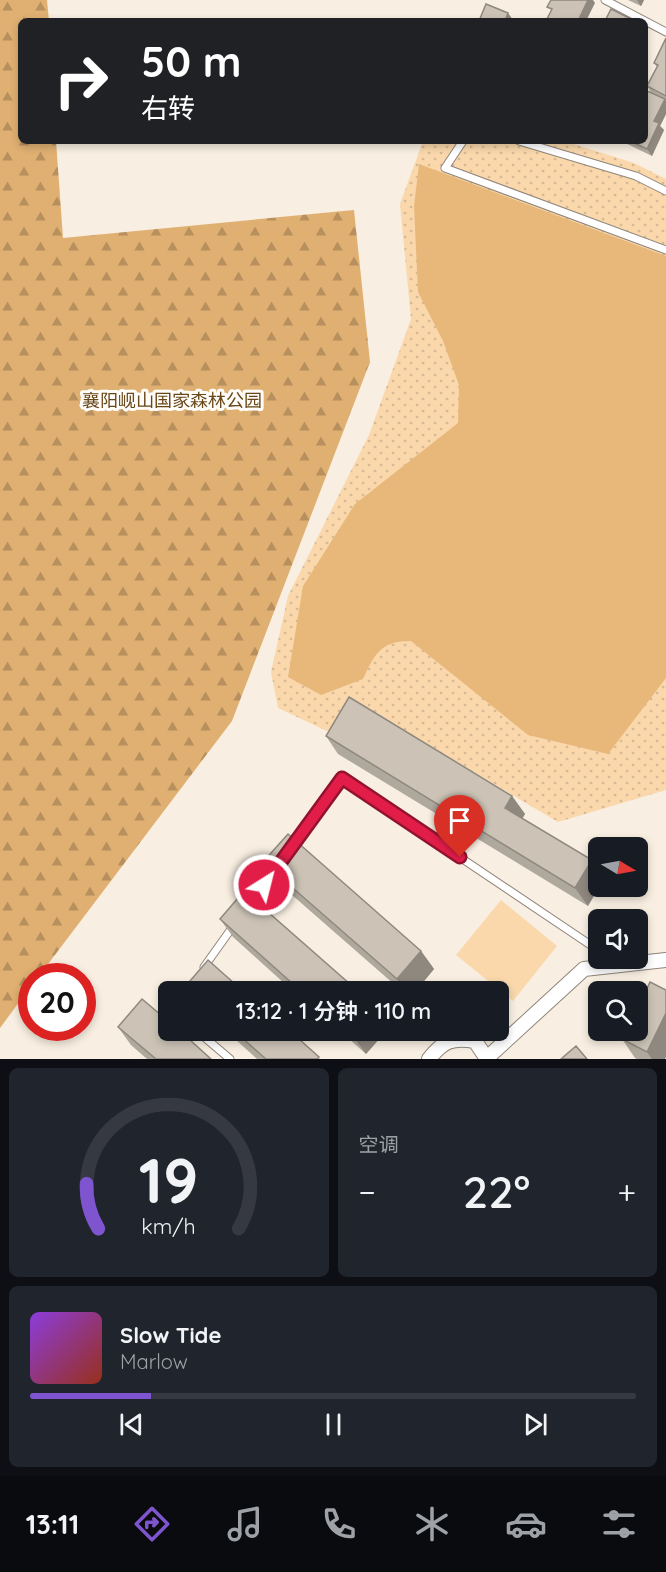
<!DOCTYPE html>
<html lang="zh">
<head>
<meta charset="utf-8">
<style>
  :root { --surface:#171b24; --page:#20242c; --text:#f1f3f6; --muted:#9ea1a6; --line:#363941; --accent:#7e55cf }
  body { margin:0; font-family:Quicksand,"Noto Sans SC",sans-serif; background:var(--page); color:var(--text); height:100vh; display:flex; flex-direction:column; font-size:22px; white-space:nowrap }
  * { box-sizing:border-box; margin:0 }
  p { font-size:20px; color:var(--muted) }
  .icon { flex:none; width:33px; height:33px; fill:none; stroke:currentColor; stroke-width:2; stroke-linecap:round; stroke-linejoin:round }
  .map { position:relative; height:1059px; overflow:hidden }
  .side { display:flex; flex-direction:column; gap:9px; padding:9px; background:#0d0f14; flex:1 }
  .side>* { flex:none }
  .banner { position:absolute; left:18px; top:18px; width:630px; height:126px; border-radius:9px; box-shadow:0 3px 9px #0003; background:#202124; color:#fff; overflow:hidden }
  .needle { width:39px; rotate:100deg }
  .controls { position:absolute; left:588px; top:837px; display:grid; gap:12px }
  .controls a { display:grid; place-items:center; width:60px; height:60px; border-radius:9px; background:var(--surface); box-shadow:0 3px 9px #0003; font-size:30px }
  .speed { position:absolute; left:18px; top:963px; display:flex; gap:12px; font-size:30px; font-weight:700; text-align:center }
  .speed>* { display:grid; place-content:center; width:78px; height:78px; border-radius:50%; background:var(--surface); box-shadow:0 3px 9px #0003; line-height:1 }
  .speed .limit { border:9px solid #d22; background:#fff; color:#111 }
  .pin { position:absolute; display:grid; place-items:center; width:51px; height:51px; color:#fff; margin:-62px -26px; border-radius:50% 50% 50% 0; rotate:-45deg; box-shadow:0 0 6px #0007 }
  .pin .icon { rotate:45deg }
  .me { position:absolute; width:66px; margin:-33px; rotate:36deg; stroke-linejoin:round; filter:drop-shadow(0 0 4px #0008) }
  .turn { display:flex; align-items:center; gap:21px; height:126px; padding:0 24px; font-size:27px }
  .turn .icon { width:78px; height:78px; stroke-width:2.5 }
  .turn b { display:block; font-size:42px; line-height:51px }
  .big { font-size:45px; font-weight:600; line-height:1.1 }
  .side .tile { flex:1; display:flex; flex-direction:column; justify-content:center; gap:9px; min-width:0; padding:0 21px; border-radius:9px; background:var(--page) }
  .side .dial { align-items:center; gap:0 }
  .dial svg { height:156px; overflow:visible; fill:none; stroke:var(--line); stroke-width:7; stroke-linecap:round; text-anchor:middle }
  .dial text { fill:var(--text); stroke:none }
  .song { display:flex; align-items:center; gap:18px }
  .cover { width:72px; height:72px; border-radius:9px; background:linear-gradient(135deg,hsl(270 70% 55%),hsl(10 70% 35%)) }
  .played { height:6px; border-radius:3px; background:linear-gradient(90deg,var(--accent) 20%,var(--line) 20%) }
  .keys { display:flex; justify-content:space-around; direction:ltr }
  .heat { display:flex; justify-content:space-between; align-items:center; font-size:33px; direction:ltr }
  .side .tiles { flex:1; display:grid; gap:9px; grid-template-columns:1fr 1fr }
  .tile:last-child { grid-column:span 2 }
  .trip { position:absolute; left:158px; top:981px; width:351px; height:60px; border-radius:9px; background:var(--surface); box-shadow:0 3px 9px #0003; font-weight:600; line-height:60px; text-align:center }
  .menu { display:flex; height:96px; justify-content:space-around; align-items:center; background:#090b0e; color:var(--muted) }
  .menu .icon { width:42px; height:42px }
  .menu .selected { color:var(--accent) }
  .menu b { font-size:27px; color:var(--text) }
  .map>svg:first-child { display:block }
  .grass { fill:url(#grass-dots) }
  .forest { fill:url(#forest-firs) }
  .pitch { fill:#fad8ac }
  .water { fill:#e8b87a }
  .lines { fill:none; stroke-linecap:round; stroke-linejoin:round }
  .service-casing { stroke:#8f857a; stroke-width:9 }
  .minor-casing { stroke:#8f857a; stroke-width:16 }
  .service { stroke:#fff; stroke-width:7 }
  .minor { stroke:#fff; stroke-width:14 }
  .wall { fill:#afa89d }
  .shaded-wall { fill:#8f887f }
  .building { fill:#ccc3b6; stroke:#8f887f; stroke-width:1.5 }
  .route-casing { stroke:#92132f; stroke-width:15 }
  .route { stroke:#e11d48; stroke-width:10 }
  .labels { text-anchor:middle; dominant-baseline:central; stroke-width:6; stroke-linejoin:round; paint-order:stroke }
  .park-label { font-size:18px; fill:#684718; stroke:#fffdfa }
</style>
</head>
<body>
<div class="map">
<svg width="666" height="1059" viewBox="0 0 666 1059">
  <defs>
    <pattern id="grass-dots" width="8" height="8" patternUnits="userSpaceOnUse" patternTransform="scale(1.5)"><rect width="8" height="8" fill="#fad8ac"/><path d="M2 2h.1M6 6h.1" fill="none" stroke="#d7ba95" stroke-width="1.8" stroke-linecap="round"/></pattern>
    <pattern id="forest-firs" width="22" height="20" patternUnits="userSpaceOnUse" patternTransform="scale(1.5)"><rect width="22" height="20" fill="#e0b072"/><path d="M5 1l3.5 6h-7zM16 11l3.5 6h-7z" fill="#b7905e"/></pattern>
  </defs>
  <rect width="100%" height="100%" fill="#f8eee1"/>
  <path class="grass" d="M423 141H564L634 163 666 179V790L558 822 362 706 329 732 278 708 271 672 288 596 369 435 411 319 400 204Z"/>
  <path class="forest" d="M0 0H47L49 21H21V141H56L63 238 354 210 370 362 232 721 39 976H32L31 986 0 1028Z"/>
  <path class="pitch" d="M501 900 557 946 513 1001 456 955Z"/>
  <path class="water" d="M419 164 666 256V678L608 754 528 735 411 641C380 641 375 654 363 679L321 695 288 677 303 586 355 504 458 423 459 385 443 341 418 292 414 206Z"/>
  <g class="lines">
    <g class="service-casing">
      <path id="service" d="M605 0 666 32
        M463 141 445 168 666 250
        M519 141 636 176 666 191
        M290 848 342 778 598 950
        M248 907 277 867
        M204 967 234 925
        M196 1030 230 1059"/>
    </g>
    <g class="minor-casing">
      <path id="minor" d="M487 1058 584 969 666 960
        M429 1059C443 1041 452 1037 475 1041L487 1059"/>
    </g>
    <use href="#service" class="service"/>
    <use href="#minor" class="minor"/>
  </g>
  <path class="wall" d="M628 0H644L641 6Z
    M666 38V100H665L666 101V114L660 126 664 130 652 156 621 141H645L652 94 647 86 657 67 654 63Z
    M326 736 512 796 525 814 522 818 592 860 588 906 338 754Z
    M263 862 421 951 434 969 415 992H403L276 881Z
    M220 919 359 992H294L233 937Z
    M118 1027 211 1059H147L131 1045Z
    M225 1030H289L320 1059H257Z
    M339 1030H387L366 1054Z
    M622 1039 665 1059H637L635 1058Z"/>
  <path class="shaded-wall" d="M588 0H593L595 3 586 21H578Z
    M637 0H644L641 6Z
    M508 13 513 20V21H505Z
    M665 99 666 101V114L660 126 664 130 652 156 647 149 654 121Z
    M512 796 525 814 518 826 505 808Z
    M592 860 598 870V886H600L588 906 575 888Z
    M421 951 434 969 415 992H405L397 979Z
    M666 1013V1057L665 1059H652L647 1052Z
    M358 1030H387L366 1054 353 1036Z"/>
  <path class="building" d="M551 0H588L578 21 573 20 572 21H546L552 9 547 7Z
    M486 4 508 13 505 21H479Z
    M611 9 635 21H605Z
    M666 38V96L647 86 658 65 654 63Z
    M645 90 665 99 654 121 659 123 647 149 630 141H645Z
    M349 697 512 796 505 808 592 860 575 888 326 736Z
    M288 834 421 951 397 979 263 862Z
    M244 891 359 992H302L220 919Z
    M208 960 244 992H188L184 988Z
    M650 982 666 990V1013L647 1052 622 1039 626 1030H638V1008Z
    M142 999 168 1021V1030H179L211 1059H156L118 1027Z
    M233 1030H289L319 1057 317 1059H266Z
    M347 1030H358L353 1036Z
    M576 1046 587 1059H561Z"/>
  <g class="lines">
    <g class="route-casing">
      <path id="route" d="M264 885 342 778 460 857"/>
    </g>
    <use href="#route" class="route"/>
  </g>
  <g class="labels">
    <g class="park-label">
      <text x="172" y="400">襄阳岘山国家森林公园</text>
    </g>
  </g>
</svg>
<div class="controls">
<a><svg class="needle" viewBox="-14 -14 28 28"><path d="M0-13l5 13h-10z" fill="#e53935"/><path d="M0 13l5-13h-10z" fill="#9ea1a6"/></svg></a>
<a><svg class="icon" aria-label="sound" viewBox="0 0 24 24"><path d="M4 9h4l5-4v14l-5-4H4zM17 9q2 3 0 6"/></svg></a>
<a><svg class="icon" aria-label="search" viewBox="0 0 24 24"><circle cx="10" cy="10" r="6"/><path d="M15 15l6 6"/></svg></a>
</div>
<div class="speed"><div class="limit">20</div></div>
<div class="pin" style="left:460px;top:857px;background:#d93025"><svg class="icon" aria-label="arrive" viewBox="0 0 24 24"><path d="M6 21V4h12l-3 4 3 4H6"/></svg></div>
<svg class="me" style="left:264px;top:885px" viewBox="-20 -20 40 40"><circle r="17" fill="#e11d48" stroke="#fff" stroke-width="3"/><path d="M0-11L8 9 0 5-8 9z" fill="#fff"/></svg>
<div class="trip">13:12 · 1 分钟 · 110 m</div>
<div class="banner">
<div class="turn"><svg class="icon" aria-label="right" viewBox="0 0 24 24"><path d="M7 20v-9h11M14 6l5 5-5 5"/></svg><div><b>50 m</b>右转</div></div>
</div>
</div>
<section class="side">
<div class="tiles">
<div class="tile dial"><svg viewBox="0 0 100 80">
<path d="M14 69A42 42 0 1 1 86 69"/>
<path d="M14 69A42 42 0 0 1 8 46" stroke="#7e55cf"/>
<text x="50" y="56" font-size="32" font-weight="700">19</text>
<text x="50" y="72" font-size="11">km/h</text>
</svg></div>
<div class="tile"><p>空调</p>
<div class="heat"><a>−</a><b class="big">22°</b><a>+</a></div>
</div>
<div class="tile">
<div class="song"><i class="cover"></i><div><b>Slow Tide</b><p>Marlow</p></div></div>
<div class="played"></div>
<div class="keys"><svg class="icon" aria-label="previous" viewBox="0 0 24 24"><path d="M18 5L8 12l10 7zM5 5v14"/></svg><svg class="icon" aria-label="pause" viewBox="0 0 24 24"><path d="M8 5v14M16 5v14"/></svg><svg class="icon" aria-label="next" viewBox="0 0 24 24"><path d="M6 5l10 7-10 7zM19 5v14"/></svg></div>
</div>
</div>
</section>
<nav class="menu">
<b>13:11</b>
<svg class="icon selected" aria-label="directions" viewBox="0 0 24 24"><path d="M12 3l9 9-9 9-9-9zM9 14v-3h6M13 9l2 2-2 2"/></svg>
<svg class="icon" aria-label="music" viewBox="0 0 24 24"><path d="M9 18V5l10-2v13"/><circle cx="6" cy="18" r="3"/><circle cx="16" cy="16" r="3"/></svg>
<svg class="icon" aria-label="phone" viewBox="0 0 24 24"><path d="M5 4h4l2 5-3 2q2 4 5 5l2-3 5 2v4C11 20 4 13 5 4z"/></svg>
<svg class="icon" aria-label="climate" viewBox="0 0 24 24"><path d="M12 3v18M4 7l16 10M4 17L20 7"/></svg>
<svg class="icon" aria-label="car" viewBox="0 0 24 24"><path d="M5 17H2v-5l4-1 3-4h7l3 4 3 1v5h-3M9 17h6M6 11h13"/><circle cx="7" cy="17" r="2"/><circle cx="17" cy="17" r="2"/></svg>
<svg class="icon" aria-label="filters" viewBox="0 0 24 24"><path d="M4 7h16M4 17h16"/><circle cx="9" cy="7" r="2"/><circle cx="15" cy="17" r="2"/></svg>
</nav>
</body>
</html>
